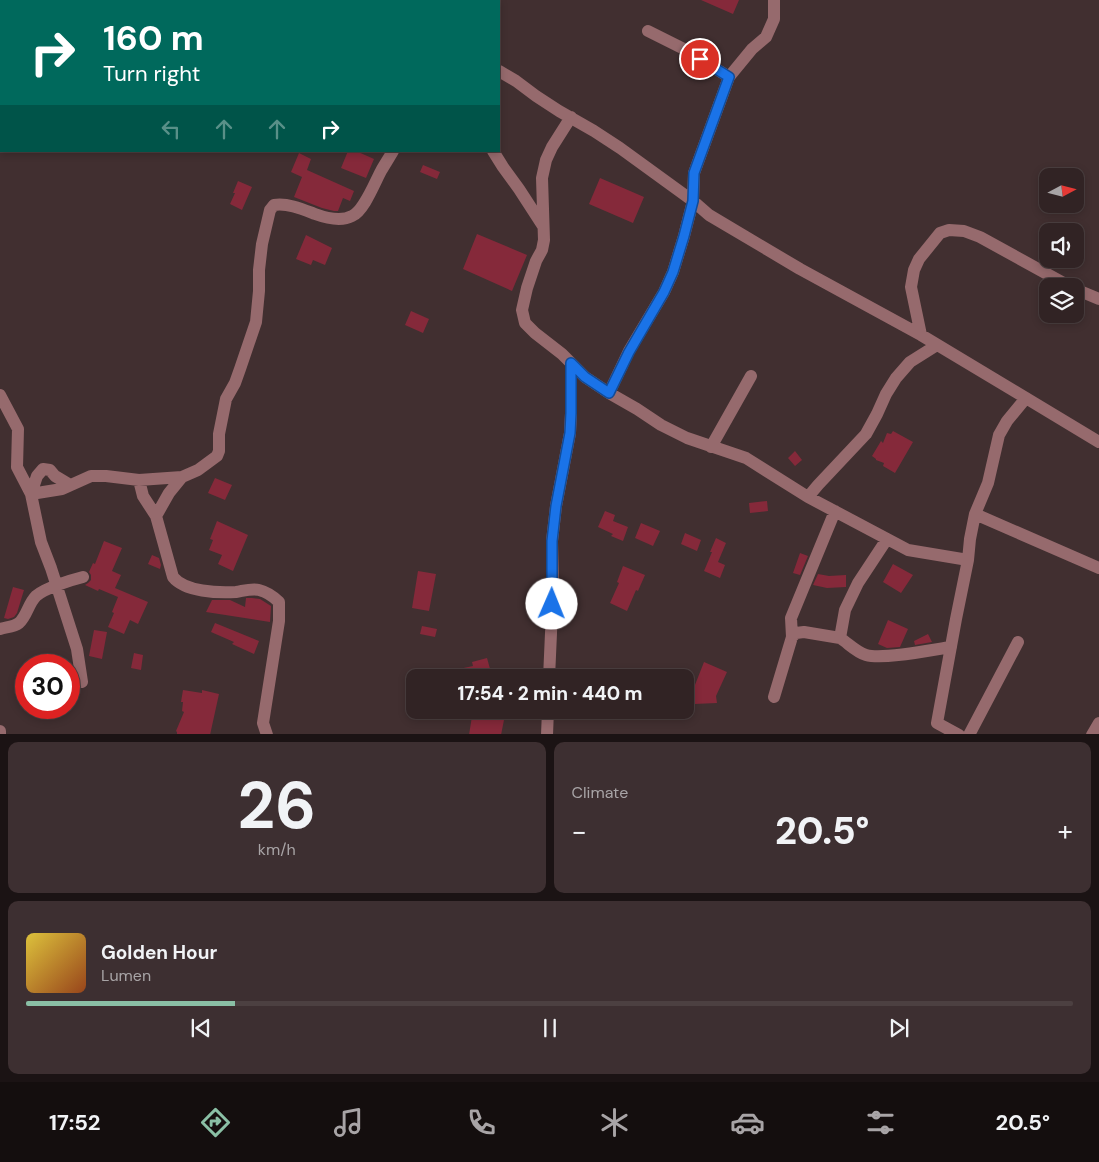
<!DOCTYPE html>
<html lang="en">
<head>
<meta charset="utf-8">
<style>
  :root { --surface:#312324; --page:#3d2f31; --text:#f1f3f6; --muted:#a8a4a6; --line:#4c4041; --accent:#8abfa5 }
  body { margin:0; font-family:"DM Sans",sans-serif; background:var(--page); color:var(--text); height:100vh; display:flex; flex-direction:column; font-size:19px; white-space:nowrap }
  * { box-sizing:border-box; margin:0 }
  p { font-size:16px; color:var(--muted) }
  .icon { flex:none; width:28px; height:28px; fill:none; stroke:currentColor; stroke-width:2; stroke-linecap:round; stroke-linejoin:round }
  .map { position:relative; height:734px; overflow:hidden }
  .details { display:flex; flex-direction:column; gap:8px; padding:8px; background:#1b1314; flex:1 }
  .details>* { flex:none }
  .guide { position:absolute; left:0px; top:0px; width:500px; height:152px; box-shadow:0 2px 8px #0003,0 0 0 1px var(--line); background:#00695c; color:#fff; overflow:hidden }
  .needle { width:32px; rotate:83deg }
  .buttons { position:absolute; left:1039px; top:168px; display:grid; gap:10px }
  .buttons a { display:grid; place-items:center; width:45px; height:45px; border-radius:10px; background:var(--surface); box-shadow:0 2px 8px #0003,0 0 0 1px var(--line); font-size:25px }
  .speed { position:absolute; left:15px; top:654px; display:flex; gap:10px; font-size:25px; font-weight:700; text-align:center }
  .speed>* { display:grid; place-content:center; width:65px; height:65px; border-radius:50%; background:var(--surface); box-shadow:0 2px 8px #0003,0 0 0 1px var(--line); line-height:1 }
  .speed .limit { border:8px solid #d22; background:#fff; color:#111 }
  .pin { position:absolute; display:grid; place-items:center; width:42px; height:42px; color:#fff; margin:-21px; border:2px solid #fff; border-radius:50%; box-shadow:0 1px 5px #0007 }
  .me { position:absolute; width:55px; margin:-28px; rotate:1deg; stroke-linejoin:round; filter:drop-shadow(0 0 4px #0008) }
  .turn { display:flex; align-items:center; gap:18px; height:105px; padding:0 20px; font-size:22px }
  .turn .icon { width:65px; height:65px; stroke-width:2.5 }
  .turn b { display:block; font-size:35px; line-height:42px }
  .lanes { display:flex; align-items:center; height:48px; padding:0 20px; background:#0003; justify-content:center; gap:25px; direction:ltr }
  .lanes .off { opacity:.35 }
  .big { font-size:38px; font-weight:800; line-height:1.1 }
  .details .card { flex:1; display:flex; flex-direction:column; justify-content:center; gap:8px; min-width:0; padding:0 18px; border-radius:10px; background:var(--page) }
  .details .dial { align-items:center; gap:0 }
  .dial b { font-size:65px; line-height:1 }
  .song { display:flex; align-items:center; gap:15px }
  .cover { width:60px; height:60px; border-radius:8px; background:linear-gradient(135deg,hsl(50 70% 55%),hsl(20 70% 35%)) }
  .played { height:5px; border-radius:2px; background:linear-gradient(90deg,var(--accent) 20%,var(--line) 20%) }
  .keys { display:flex; justify-content:space-around; direction:ltr }
  .heat { display:flex; justify-content:space-between; align-items:center; font-size:28px; direction:ltr }
  .details .tiles { flex:1; display:grid; gap:8px; grid-template-columns:1fr 1fr }
  .card:last-child { grid-column:span 2 }
  .trip { position:absolute; left:406px; top:669px; width:288px; height:50px; border-radius:10px; background:var(--surface); box-shadow:0 2px 8px #0003,0 0 0 1px var(--line); font-weight:800; line-height:50px; text-align:center }
  .tab-bar { display:flex; height:80px; justify-content:space-around; align-items:center; background:#140e0e; color:var(--muted) }
  .tab-bar .icon { width:35px; height:35px }
  .tab-bar .on { color:var(--accent) }
  .tab-bar b { font-size:22px; color:var(--text) }
  .map>svg:first-child { display:block }
  .building { fill:#85293a }
  .lines { fill:none; stroke-linecap:round; stroke-linejoin:round }
  .minor { stroke:#966a6d; stroke-width:12 }
  .route-casing { stroke:#114b97; stroke-width:12 }
  .route { stroke:#1a73e8; stroke-width:9 }
</style>
</head>
<body>
<div class="map">
<svg width="1099" height="735" viewBox="0 0 1099 735">
  <rect width="100%" height="100%" fill="#412f30"/>
  <path class="building" d="M701 0H739L733 14Z
    M348 151H356L374 159 366 178 341 168Z
    M299 153 311 159 307 170 354 191 350 201 343 198 338 211H334L322 208 294 197 302 177 291 172Z
    M423 165 440 172 437 179 420 172Z
    M600 178 644 197 633 223 589 204Z
    M238 181 252 187 242 210 230 204 235 193H233Z
    M477 234 527 255 512 291 463 269Z
    M306 235 332 248 325 265 313 260 311 265 296 259Z
    M411 311 429 319 423 333 405 325Z
    M893 431 913 442 895 473 883 466 884 463 876 460V459L872 456 881 441 883 443 887 433 891 434Z
    M795 451 802 460 795 466 788 458Z
    M215 478 232 485 225 500 208 493Z
    M767 501 768 511 750 513 749 503Z
    M605 511 615 515 613 521 628 527 623 541 611 536 613 534 598 527Z
    M217 521 248 535 233 571 218 564 222 555 209 550 213 540 210 539Z
    M641 523 660 531 653 546 635 538Z
    M685 533 701 540 697 551 681 544Z
    M716 538 726 543 718 562 725 565 720 578 704 571 712 552H710Z
    M104 541 122 548 112 571 121 575 115 588 148 602 138 624 130 620 124 634 108 627 114 613 112 612 118 597 99 589 98 591 85 585 88 583 91 580V575L89 572 93 563 95 564Z
    M800 553 808 556 800 575 793 573Z
    M152 555 159 558 161 565 160 569 148 564Z
    M893 564 913 575 901 593 883 582Z
    M623 566 645 575 638 591 636 590 627 611 610 603 619 583 617 582Z
    M418 571 436 574 429 611 412 608Z
    M818 574 829 576 846 575V587L827 588 813 585Z
    M13 587 24 590 17 613 14 617 8 619 4 618Z
    M246 598H252L260 599 271 606 270 622 206 612 212 600H230L245 607Z
    M888 620 908 629 900 647 887 648 878 644Z
    M215 623 259 641 254 654 232 644 234 642 211 632Z
    M422 626 437 629 435 637 420 634Z
    M94 630 107 632 102 659 89 656Z
    M928 634 932 642 915 645 914 641Z
    M134 653 143 655 141 670 131 668Z
    M487 658 492 676 487 678H456L454 670 473 666 472 662Z
    M704 662 727 672 716 696 717 703 694 704 693 690Z
    M183 690 202 693V690L219 694 210 735H177V732L176 731 184 712 182 711 183 702H181Z
    M473 710H506L501 735H469Z"/>
  <g class="lines">
    <path class="minor" d="M10 0 11 1
      M369 0 371 1
      M427 0 428 1
      M774 0V19L766 37 752 49 729 77 694 173 693 201 684 236 673 272 664 292 629 351 609 393 637 409 661 425 687 438 746 458 808 497 908 550 968 560
      M445 1 446 0
      M648 31 686 50 729 77
      M499 71 516 81 536 96 559 111 594 131 620 148 693 201 709 215 800 269 921 335 1099 442
      M0 111 1 109
      M571 117 552 147 546 160 542 178 544 240 542 250 536 261 527 288 522 310 525 323 535 333 562 354 585 377 609 393
      M493 151 503 167 519 189 543 226
      M1075 289 1099 299
      M921 335 911 287 914 270 919 259 940 233 949 230 964 231 980 237 1069 286
      M0 395 18 429 17 467 31 494 41 542 51 568 77 649 82 682
      M711 447 751 376
      M139 480 143 496 156 516 173 577C185 592 218 593 236 592 243 591 252 588 259 590 267 592 273 596 279 602V621L263 723 267 735
      M70 485 55 476 50 470 43 469 37 476 31 494 62 489 91 476H106L139 480 182 477 198 470 217 456 219 451V434L226 399 235 383 240 369 256 322 259 291V270L262 244 270 210 274 205C288 203 302 209 315 214 326 218 341 222 352 216 364 211 375 182 381 171 385 164 389 158 393 151
      M808 497 818 485 866 434 877 414 886 394 896 378 910 362 937 345
      M975 514 1099 568
      M156 516 169 493 182 477
      M887 539 858 583 845 610 840 638C848 643 856 652 866 655 883 660 931 650 951 647
      M0 629C6 627 14 627 19 623 27 616 28 604 36 596 45 588 71 580 83 577
      M792 637 791 618 835 511
      M549 678 553 588 552 541 556 506 570 433 571 413V363
      M774 697 792 637 796 633 804 632 840 638
      M0 731V735
      M547 735 548 710
      M959 735 937 723 956 619 968 560 970 539 975 514 988 483 999 435 1007 421 1026 398
      M969 735 1018 642
      M1092 735 1099 723"/>
  </g>
  <g class="lines">
    <g class="route-casing">
      <path id="route" d="M552 604V541L556 506 570 433 571 413V363L585 377 609 393 629 352 664 292 673 272 684 236 693 201 694 173 729 77 700 59"/>
    </g>
    <use href="#route" class="route"/>
  </g>
</svg>
<div class="buttons">
<a><svg class="needle" viewBox="-14 -14 28 28"><path d="M0-13l5 13h-10z" fill="#e53935"/><path d="M0 13l5-13h-10z" fill="#a8a4a6"/></svg></a>
<a><svg class="icon" aria-label="sound" viewBox="0 0 24 24"><path d="M4 9h4l5-4v14l-5-4H4zM17 9q2 3 0 6"/></svg></a>
<a><svg class="icon" aria-label="layers" viewBox="0 0 24 24"><path d="M12 4l9 5-9 5-9-5zM3 14l9 5 9-5"/></svg></a>
</div>
<div class="speed"><div class="limit">30</div></div>
<div class="pin" style="left:700px;top:59px;background:#d93025"><svg class="icon" aria-label="arrive" viewBox="0 0 24 24"><path d="M6 21V4h12l-3 4 3 4H6"/></svg></div>
<svg class="me" style="left:552px;top:604px" viewBox="-20 -20 40 40"><circle r="19" fill="#fff"/><path d="M0-13L10 11 0 6-10 11z" fill="#1a73e8"/></svg>
<div class="trip">17:54 · 2 min · 440 m</div>
<div class="guide">
<div class="turn"><svg class="icon" aria-label="right" viewBox="0 0 24 24"><path d="M7 20v-9h11M14 6l5 5-5 5"/></svg><div><b>160 m</b>Turn right</div></div>
<div class="lanes"><svg class="icon off" aria-label="left" viewBox="0 0 24 24"><path d="M17 20v-9H6M10 6l-5 5 5 5"/></svg><svg class="icon off" aria-label="ahead" viewBox="0 0 24 24"><path d="M12 20V5M6 11l6-6 6 6"/></svg><svg class="icon off" aria-label="ahead" viewBox="0 0 24 24"><path d="M12 20V5M6 11l6-6 6 6"/></svg><svg class="icon" aria-label="right" viewBox="0 0 24 24"><path d="M7 20v-9h11M14 6l5 5-5 5"/></svg></div>
</div>
</div>
<section class="details">
<div class="tiles">
<div class="card dial"><b>26</b><p>km/h</p></div>
<div class="card"><p>Climate</p>
<div class="heat"><a>−</a><b class="big">20.5°</b><a>+</a></div>
</div>
<div class="card">
<div class="song"><i class="cover"></i><div><b>Golden Hour</b><p>Lumen</p></div></div>
<div class="played"></div>
<div class="keys"><svg class="icon" aria-label="previous" viewBox="0 0 24 24"><path d="M18 5L8 12l10 7zM5 5v14"/></svg><svg class="icon" aria-label="pause" viewBox="0 0 24 24"><path d="M8 5v14M16 5v14"/></svg><svg class="icon" aria-label="next" viewBox="0 0 24 24"><path d="M6 5l10 7-10 7zM19 5v14"/></svg></div>
</div>
</div>
</section>
<nav class="tab-bar">
<b>17:52</b>
<svg class="icon on" aria-label="directions" viewBox="0 0 24 24"><path d="M12 3l9 9-9 9-9-9zM9 14v-3h6M13 9l2 2-2 2"/></svg>
<svg class="icon" aria-label="music" viewBox="0 0 24 24"><path d="M9 18V5l10-2v13"/><circle cx="6" cy="18" r="3"/><circle cx="16" cy="16" r="3"/></svg>
<svg class="icon" aria-label="phone" viewBox="0 0 24 24"><path d="M5 4h4l2 5-3 2q2 4 5 5l2-3 5 2v4C11 20 4 13 5 4z"/></svg>
<svg class="icon" aria-label="climate" viewBox="0 0 24 24"><path d="M12 3v18M4 7l16 10M4 17L20 7"/></svg>
<svg class="icon" aria-label="car" viewBox="0 0 24 24"><path d="M5 17H2v-5l4-1 3-4h7l3 4 3 1v5h-3M9 17h6M6 11h13"/><circle cx="7" cy="17" r="2"/><circle cx="17" cy="17" r="2"/></svg>
<svg class="icon" aria-label="filters" viewBox="0 0 24 24"><path d="M4 7h16M4 17h16"/><circle cx="9" cy="7" r="2"/><circle cx="15" cy="17" r="2"/></svg>
<b>20.5°</b>
</nav>
</body>
</html>
